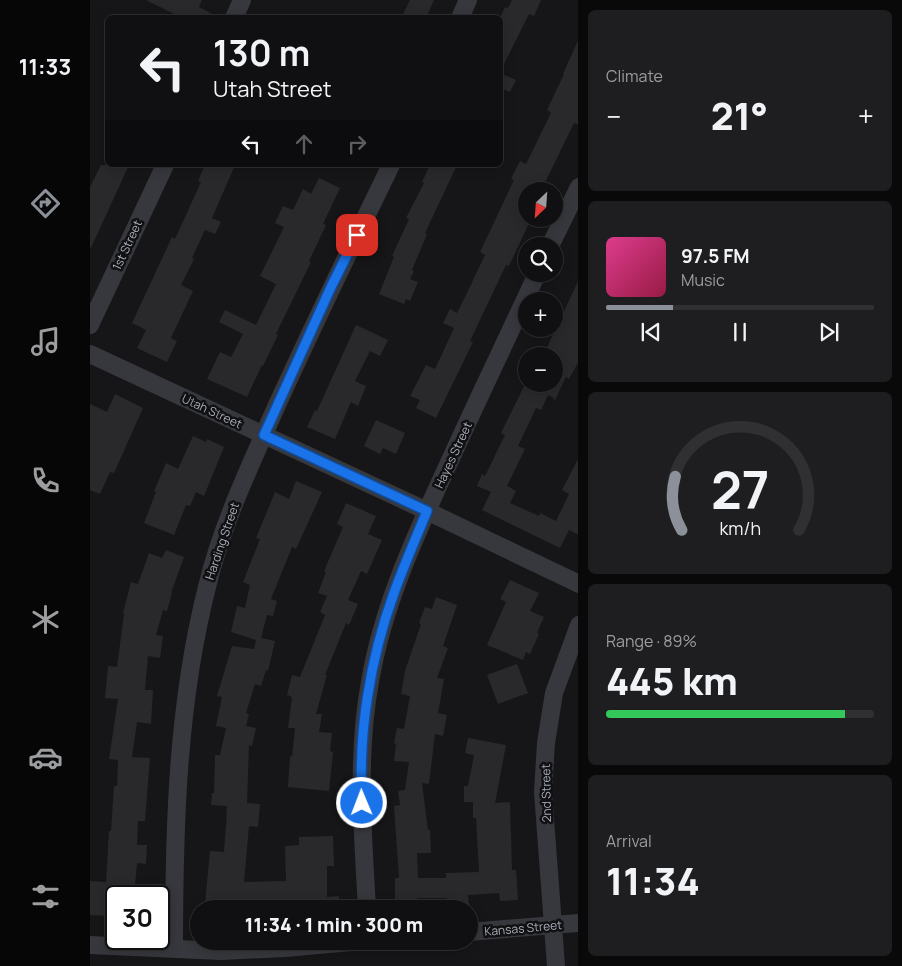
<!DOCTYPE html>
<html lang="en">
<head>
<meta charset="utf-8">
<style>
  :root { --surface:#101012; --page:#1e1e20; --text:#f1f3f6; --muted:#9c9d9f; --line:#303032; --accent:#8c9099 }
  body { margin:0; font-family:Manrope,sans-serif; background:var(--page); color:var(--text); height:100vh; display:flex; flex-direction:column; font-size:19px; white-space:nowrap }
  * { box-sizing:border-box; margin:0 }
  p { font-size:16px; color:var(--muted) }
  .icon { flex:none; width:28px; height:28px; fill:none; stroke:currentColor; stroke-width:2; stroke-linecap:round; stroke-linejoin:round }
  .map { position:relative; flex:1; overflow:hidden }
  .panel { display:flex; flex-direction:column; gap:10px; padding:10px; background:#09090a; width:324px }
  .panel>* { flex:none }
  .hud { position:absolute; left:15px; top:15px; width:398px; height:152px; border-radius:8px; box-shadow:0 2px 12px #0003,0 0 0 1px var(--line); background:#101012; color:var(--text); overflow:hidden }
  .needle { width:32px; rotate:205deg }
  .controls { position:absolute; left:428px; top:182px; display:grid; gap:10px }
  .controls a { display:grid; place-items:center; width:45px; height:45px; border-radius:50%; background:var(--surface); box-shadow:0 2px 12px #0003,0 0 0 1px var(--line); font-size:25px }
  .speed { position:absolute; left:15px; top:885px; display:flex; gap:10px; font-size:25px; font-weight:700; text-align:center }
  .speed>* { display:grid; place-content:center; width:65px; height:65px; border-radius:50%; background:var(--surface); box-shadow:0 2px 12px #0003,0 0 0 1px var(--line); line-height:1 }
  .speed .limit { border:2px solid #111; border-radius:8px; background:#fff; color:#111 }
  .pin { position:absolute; display:grid; place-items:center; width:42px; height:42px; color:#fff; margin:-21px; border-radius:10px; box-shadow:0 2px 8px #0006 }
  .me { position:absolute; width:55px; margin:-28px; rotate:359deg; stroke-linejoin:round; filter:drop-shadow(0 0 4px #0008) }
  .turn { display:flex; align-items:center; gap:18px; height:105px; padding:0 25px; font-size:22px }
  .turn .icon { width:65px; height:65px; stroke-width:2.5 }
  .turn b { display:block; font-size:35px; line-height:42px }
  .lanes { display:flex; align-items:center; height:48px; padding:0 25px; background:#0003; justify-content:center; gap:25px; direction:ltr }
  .lanes .off { opacity:.35 }
  .big { font-size:38px; font-weight:800; line-height:1.1 }
  .panel .widget { flex:1; display:flex; flex-direction:column; justify-content:center; gap:8px; min-width:0; padding:0 18px; border-radius:8px; background:var(--page) }
  .panel .dial { align-items:center; gap:0 }
  .dial svg { height:130px; overflow:visible; fill:none; stroke:var(--line); stroke-width:7; stroke-linecap:round; text-anchor:middle }
  .dial text { fill:var(--text); stroke:none }
  .song { display:flex; align-items:center; gap:15px }
  .cover { width:60px; height:60px; border-radius:8px; background:linear-gradient(135deg,hsl(330 70% 55%),hsl(340 70% 35%)) }
  .played { height:5px; border-radius:2px; background:linear-gradient(90deg,var(--accent) 25%,var(--line) 25%) }
  .keys { display:flex; justify-content:space-around; direction:ltr }
  .heat { display:flex; justify-content:space-between; align-items:center; font-size:28px; direction:ltr }
  .charge { height:8px; border-radius:4px; background:linear-gradient(90deg,#34c759 89%,var(--line) 0) }
  .trip { position:absolute; left:100px; top:900px; width:288px; height:50px; border-radius:25px; background:var(--surface); box-shadow:0 2px 12px #0003,0 0 0 1px var(--line); font-weight:800; line-height:50px; text-align:center }
  main { display:flex; flex:1; min-height:0 }
  .menu { display:flex; flex-direction:column; width:90px; justify-content:space-around; align-items:center; background:#060607; color:var(--muted) }
  .menu .icon { width:35px; height:35px }
  .menu .on { color:var(--accent) }
  .menu b { font-size:22px; color:var(--text) }
  .map>svg:first-child { display:block }
  .building { fill:#29292c }
  .lines { fill:none; stroke-linecap:round; stroke-linejoin:round }
  .minor { stroke:#37383d; stroke-width:18 }
  .route-casing { stroke:#114b97; stroke-width:12 }
  .route { stroke:#1a73e8; stroke-width:9 }
  .labels { text-anchor:middle; dominant-baseline:central; stroke-width:5; stroke-linejoin:round; paint-order:stroke }
  .street-label { font-size:12px; fill:#a8adb8; stroke:#111113 }
</style>
</head>
<body>
<main>
<nav class="menu">
<b>11:33</b>
<svg class="icon on" aria-label="directions" viewBox="0 0 24 24"><path d="M12 3l9 9-9 9-9-9zM9 14v-3h6M13 9l2 2-2 2"/></svg>
<svg class="icon" aria-label="music" viewBox="0 0 24 24"><path d="M9 18V5l10-2v13"/><circle cx="6" cy="18" r="3"/><circle cx="16" cy="16" r="3"/></svg>
<svg class="icon" aria-label="phone" viewBox="0 0 24 24"><path d="M5 4h4l2 5-3 2q2 4 5 5l2-3 5 2v4C11 20 4 13 5 4z"/></svg>
<svg class="icon" aria-label="climate" viewBox="0 0 24 24"><path d="M12 3v18M4 7l16 10M4 17L20 7"/></svg>
<svg class="icon" aria-label="car" viewBox="0 0 24 24"><path d="M5 17H2v-5l4-1 3-4h7l3 4 3 1v5h-3M9 17h6M6 11h13"/><circle cx="7" cy="17" r="2"/><circle cx="17" cy="17" r="2"/></svg>
<svg class="icon" aria-label="filters" viewBox="0 0 24 24"><path d="M4 7h16M4 17h16"/><circle cx="9" cy="7" r="2"/><circle cx="15" cy="17" r="2"/></svg>
</nav>
<div class="map">
<svg width="489" height="966" viewBox="0 0 489 966">
  <rect width="100%" height="100%" fill="#161618"/>
  <path class="building" d="M56 0H112L109 7 130 18H92Z
    M320 0H344L336 18H311Z
    M422 0H451L444 16 439 14 410 72V18L415 7 418 8Z
    M489 38V125L484 123 451 191H436V219H441L419 266 416 265 380 341 383 342 346 418 326 408 330 400 320 396 336 365 345 369 364 328 353 323 360 309 367 313 375 297 395 255 390 252 424 180 421 179 430 161 436 164 461 113 457 110 474 74H473Z
    M410 73 426 80 420 92 410 88Z
    M11 165H39L0 250V187Z
    M115 165H145L122 218 131 222 125 234 115 230 102 258 104 259 91 285 103 291 81 338 87 341 77 362 47 348 56 330 42 323 82 237 85 239 111 182 108 181Z
    M340 165H367L335 233 337 234 322 270 324 271 320 279 328 282 320 301 316 299 314 304 289 294 304 257 302 256 319 219 316 218 334 183 332 182Z
    M229 178 250 188 233 224 236 225 219 261 221 262 186 334 188 335 173 366 172 365 157 397 117 379 130 352 141 357 153 334 129 322 135 310 166 325 186 284 170 276 194 227 185 223 193 206 203 210 213 189 221 194Z
    M489 279V361L479 379 476 377 464 402V398L458 395 451 410 446 408 428 446 435 449 417 486 426 491 420 503 449 516 450 513 466 521 479 494 472 490 489 457V535L479 530 470 548 392 510 401 492 387 486 392 474 395 476 415 435 411 433 436 382V384H464V356H453Z
    M266 325 298 340 290 356 280 351 265 381 276 386 268 406 261 402 245 439 217 427 225 410 227 411Z
    M25 394 53 408 24 473 20 472 10 494 0 490V404L17 412Z
    M286 420 315 433 306 454 293 448 290 454 274 446Z
    M103 436 116 442 117 439 134 447 114 496 106 492 100 506 96 505 84 535 54 523 66 492 64 491 76 463 88 469Z
    M206 481 232 492 206 549 202 547 181 599 187 601 183 616 177 615 171 638 185 641 178 671 176 670 171 686 165 684 156 713 159 714 156 726 166 728 162 746 159 745 157 803 170 804 168 827 159 826 154 882 196 881 195 846 209 845V837L243 836 244 866H237V897L249 896V909H135V906L115 904 120 851 134 852 136 825 137 806 121 805 122 793H124L125 755H130L136 728 126 726 132 697 127 696 142 646 164 649 166 640 141 632 147 606 155 608 160 585 153 582 170 539 166 538 185 492 199 499Z
    M256 503 286 516 278 534 292 540 277 574 271 571 258 600 268 604 259 625 256 623 235 675H237L226 714H232L229 732 242 733 240 751 243 752 239 791 198 787 200 756 202 757 205 728H198L202 697 197 695 202 675 210 677 235 615 230 612 237 596 228 593 236 572 234 571 253 527 247 524Z
    M76 550 94 557 81 593H82L77 611 73 610 66 635 73 636 70 658 58 656 55 690H63L61 724 47 722 42 757 60 758 55 821H48L47 845H57L56 864 47 863 44 896H26V911L19 910V916L0 915V881L16 882 19 831H21L24 786H27L28 760 19 759 28 699 15 698 18 666 27 667 34 614 33 613 41 582 48 584 59 553 72 558Z
    M420 580 449 593 440 611 454 617 447 633 449 634 440 654 436 652 433 660 397 645 416 602 410 599Z
    M346 597 367 605 353 646 358 648 347 678 354 679 348 713 357 715 353 736 345 734 339 784 332 783 338 830H340L341 853H327L328 878H356V873L389 872 386 818H383V802H374V786H378L384 755 375 753 378 738 416 745 405 803 420 802 422 870H426L428 900 410 901 409 893 378 895 379 905 357 906V898H327V909H305V878H309L304 806 310 805 308 791 315 790 319 762 304 761 306 744 304 743 307 728 314 729 320 696 311 694 315 671 331 624 329 623 335 607 342 609Z
    M427 664 438 693 408 704 397 675Z"/>
  <g class="lines">
    <path class="minor" d="M144 18 152 0
      M370 18 378 0
      M460 246 489 187
      M0 325 75 165
      M0 354 337 511 489 584
      M277 909C273 833 266 757 280 682 293 603 329 528 362 456 390 395 419 334 447 274
      M379 932 489 923
      M0 945 131 951 195 948 272 941
      M84 949C84 828 87 705 117 587 132 524 161 464 187 405 224 324 262 245 301 165
      M466 966 453 792 456 743 464 693 489 625"/>
  </g>
  <g class="lines">
    <g class="route-casing">
      <path id="route" d="M267 235 241 287 174 435 337 511C326 538 314 565 304 593 280 659 268 733 272 803"/>
    </g>
    <use href="#route" class="route"/>
  </g>
  <g class="labels">
    <g class="street-label">
      <text transform="translate(37 245) rotate(-65)">1st Street</text>
      <text transform="translate(122 411) rotate(25)">Utah Street</text>
      <text transform="translate(363 455) rotate(-65)">Hayes Street</text>
      <text transform="translate(132 541) rotate(-71)">Harding Street</text>
      <text transform="translate(456 793) rotate(-91)">2nd Street</text>
      <text transform="translate(433 928) rotate(-5)">Kansas Street</text>
    </g>
  </g>
</svg>
<div class="controls">
<a><svg class="needle" viewBox="-14 -14 28 28"><path d="M0-13l5 13h-10z" fill="#e53935"/><path d="M0 13l5-13h-10z" fill="#9c9d9f"/></svg></a>
<a><svg class="icon" aria-label="search" viewBox="0 0 24 24"><circle cx="10" cy="10" r="6"/><path d="M15 15l6 6"/></svg></a>
<a>+</a>
<a>−</a>
</div>
<div class="speed"><div class="limit">30</div></div>
<div class="pin" style="left:267px;top:235px;background:#d93025"><svg class="icon" aria-label="arrive" viewBox="0 0 24 24"><path d="M6 21V4h12l-3 4 3 4H6"/></svg></div>
<svg class="me" style="left:272px;top:803px" viewBox="-20 -20 40 40"><circle r="17" fill="#1a73e8" stroke="#fff" stroke-width="3"/><path d="M0-11L8 9 0 5-8 9z" fill="#fff"/></svg>
<div class="trip">11:34 · 1 min · 300 m</div>
<div class="hud">
<div class="turn"><svg class="icon" aria-label="left" viewBox="0 0 24 24"><path d="M17 20v-9H6M10 6l-5 5 5 5"/></svg><div><b>130 m</b>Utah Street</div></div>
<div class="lanes"><svg class="icon" aria-label="left" viewBox="0 0 24 24"><path d="M17 20v-9H6M10 6l-5 5 5 5"/></svg><svg class="icon off" aria-label="ahead" viewBox="0 0 24 24"><path d="M12 20V5M6 11l6-6 6 6"/></svg><svg class="icon off" aria-label="right" viewBox="0 0 24 24"><path d="M7 20v-9h11M14 6l5 5-5 5"/></svg></div>
</div>
</div>
<section class="panel">
<div class="widget"><p>Climate</p>
<div class="heat"><a>−</a><b class="big">21°</b><a>+</a></div>
</div>
<div class="widget">
<div class="song"><i class="cover"></i><div><b>97.5 FM</b><p>Music</p></div></div>
<div class="played"></div>
<div class="keys"><svg class="icon" aria-label="previous" viewBox="0 0 24 24"><path d="M18 5L8 12l10 7zM5 5v14"/></svg><svg class="icon" aria-label="pause" viewBox="0 0 24 24"><path d="M8 5v14M16 5v14"/></svg><svg class="icon" aria-label="next" viewBox="0 0 24 24"><path d="M6 5l10 7-10 7zM19 5v14"/></svg></div>
</div>
<div class="widget dial"><svg viewBox="0 0 100 80">
<path d="M14 69A42 42 0 1 1 86 69"/>
<path d="M14 69A42 42 0 0 1 10 36" stroke="#8c9099"/>
<text x="50" y="56" font-size="32" font-weight="700">27</text>
<text x="50" y="72" font-size="11">km/h</text>
</svg></div>
<div class="widget"><p>Range · 89%</p><b class="big">445 km</b><div class="charge"></div></div>
<div class="widget"><p>Arrival</p><b class="big">11:34</b></div>
</section>
</main>
</body>
</html>
